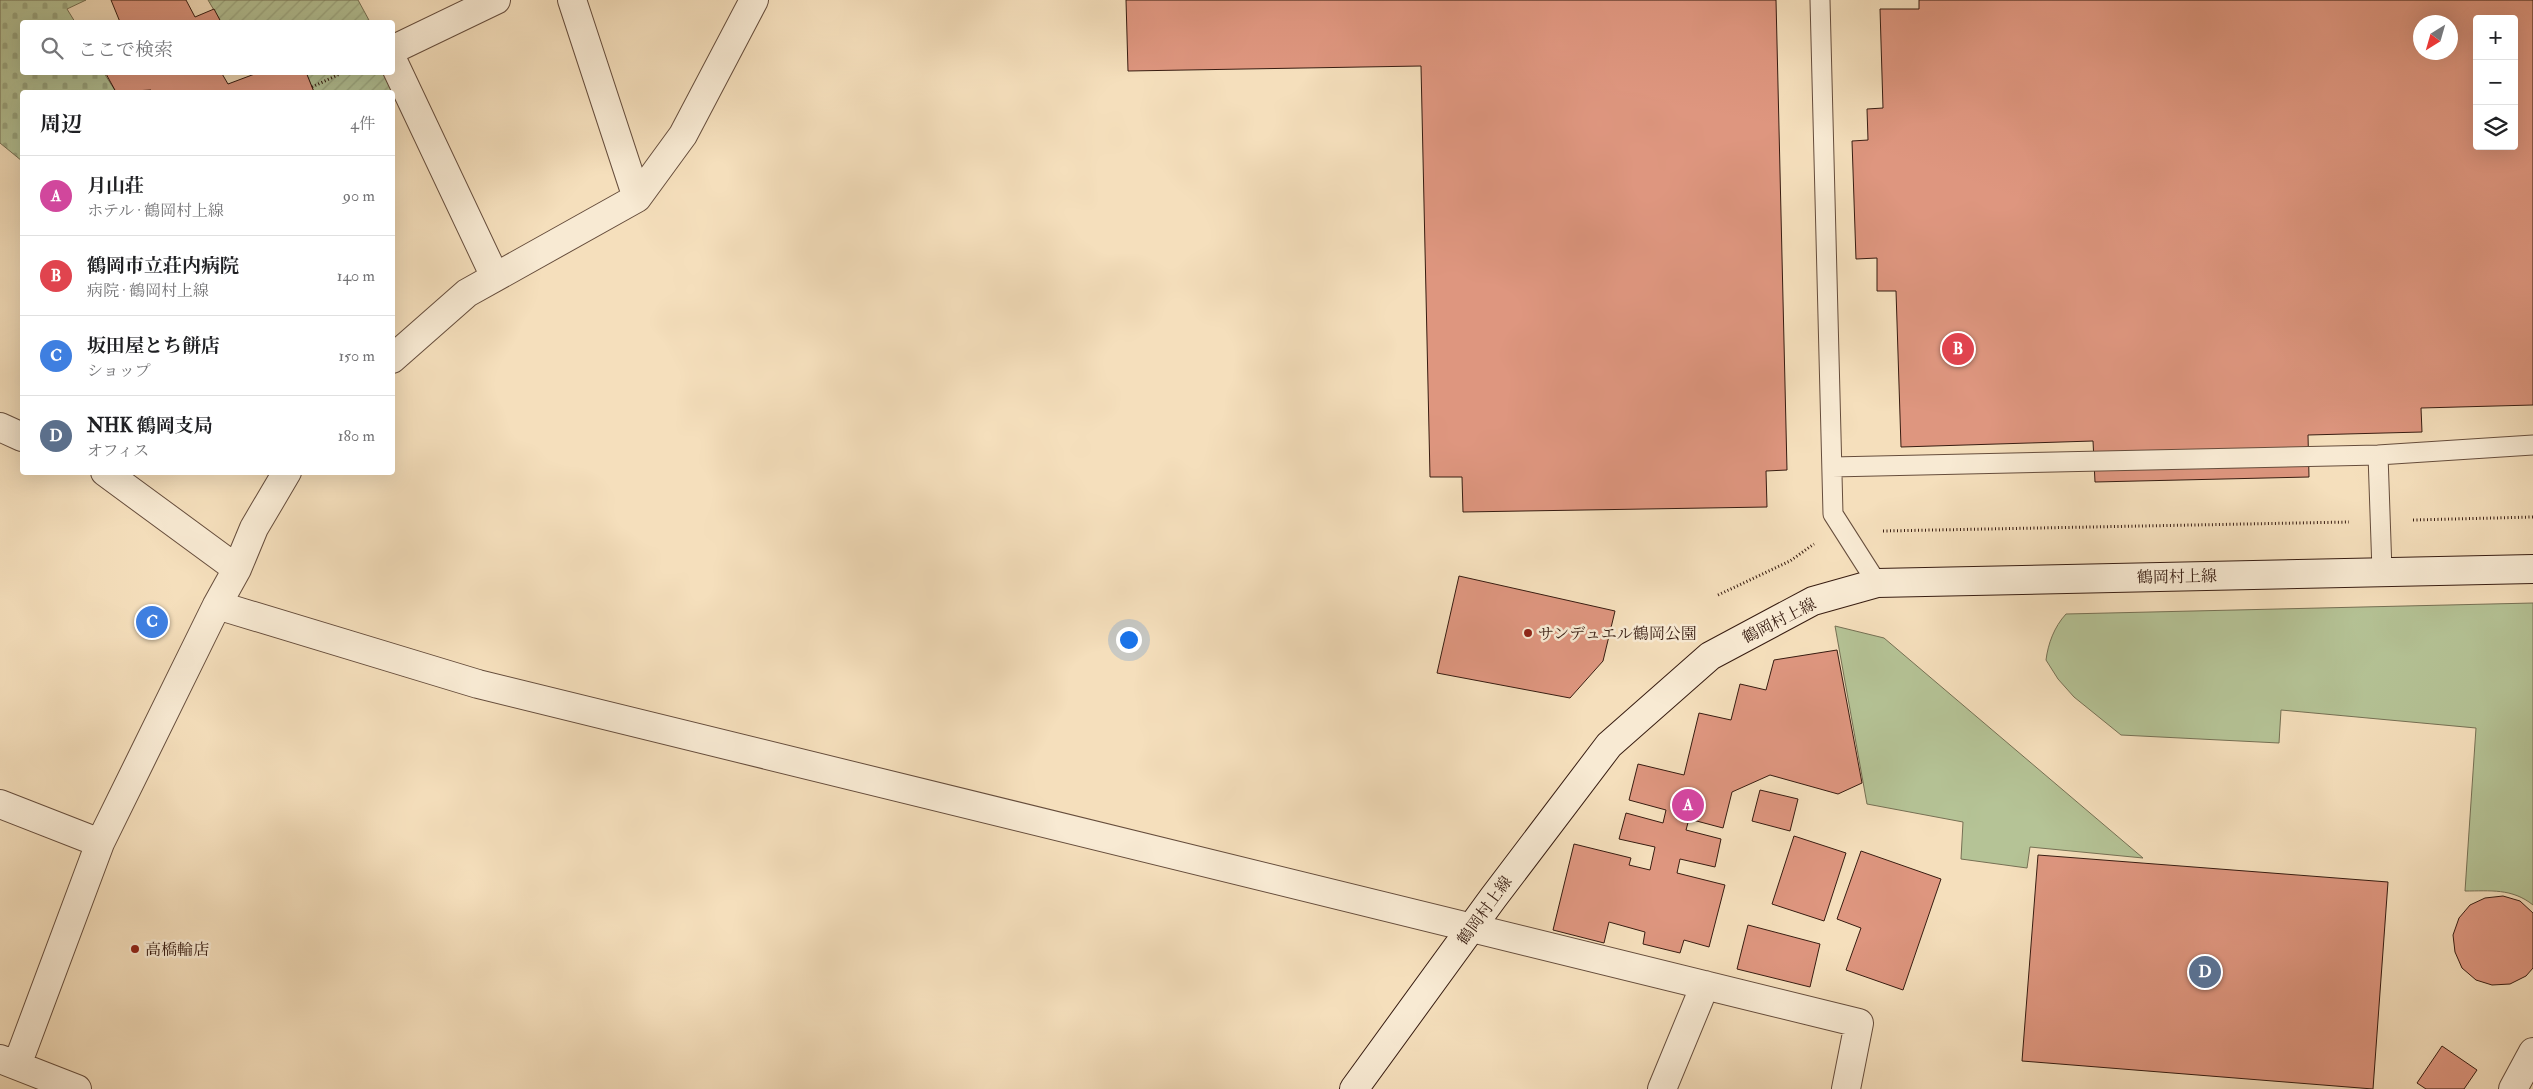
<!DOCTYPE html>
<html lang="ja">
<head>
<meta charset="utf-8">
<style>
	:root { --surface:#fff; --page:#f6f6f6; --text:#202124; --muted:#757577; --line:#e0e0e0; --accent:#7c3aed }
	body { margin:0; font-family:"IM FELL Double Pica","Noto Serif JP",serif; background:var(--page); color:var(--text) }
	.controls { position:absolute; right:15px; top:15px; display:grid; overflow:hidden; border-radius:5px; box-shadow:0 5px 20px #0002 }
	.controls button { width:45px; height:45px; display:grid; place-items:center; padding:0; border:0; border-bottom:1px solid var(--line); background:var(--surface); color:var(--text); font:25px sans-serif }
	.compass { position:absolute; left:2413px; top:15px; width:45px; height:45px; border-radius:50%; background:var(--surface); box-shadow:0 5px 20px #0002; rotate:217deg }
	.you { position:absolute; left:1128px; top:639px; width:18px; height:18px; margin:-12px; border:4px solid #fff; border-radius:50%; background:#1a73e8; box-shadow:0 0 0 8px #1a73e833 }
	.badge { display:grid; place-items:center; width:32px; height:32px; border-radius:50%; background:var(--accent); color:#fff; font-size:16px; font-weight:700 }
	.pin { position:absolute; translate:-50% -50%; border:2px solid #fff; box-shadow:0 1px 5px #0006 }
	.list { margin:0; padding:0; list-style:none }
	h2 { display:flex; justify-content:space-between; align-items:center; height:65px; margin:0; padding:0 20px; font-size:21px }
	h2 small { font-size:16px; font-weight:400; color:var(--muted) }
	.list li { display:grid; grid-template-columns:32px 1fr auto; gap:15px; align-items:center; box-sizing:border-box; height:80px; padding:0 20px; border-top:1px solid var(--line) }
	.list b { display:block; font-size:19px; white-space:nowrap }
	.list p { margin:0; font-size:16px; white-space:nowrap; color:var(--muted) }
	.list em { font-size:16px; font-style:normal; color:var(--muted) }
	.icon { flex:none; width:28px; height:28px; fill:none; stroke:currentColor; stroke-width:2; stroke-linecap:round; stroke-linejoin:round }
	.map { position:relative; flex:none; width:2533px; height:1089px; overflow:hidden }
	.search { position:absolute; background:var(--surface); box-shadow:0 5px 20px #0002; left:20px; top:20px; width:375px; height:55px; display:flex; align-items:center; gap:12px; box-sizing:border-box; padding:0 18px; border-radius:5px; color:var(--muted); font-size:19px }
	.panel { position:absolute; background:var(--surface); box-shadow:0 5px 20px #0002; left:20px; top:90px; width:375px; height:385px; border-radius:5px }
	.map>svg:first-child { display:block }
	.grass { fill:#b5c396; stroke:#767054 }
	.cemetery { fill:url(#cemetery-stones); stroke:#767054 }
	.garden { fill:url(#garden-furrows); stroke:#767054 }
	.building { fill:#de967f; stroke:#371c11; fill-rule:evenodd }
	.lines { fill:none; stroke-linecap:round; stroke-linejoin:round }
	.service-casing { stroke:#664d3c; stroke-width:21 }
	.minor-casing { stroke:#664d3c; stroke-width:30 }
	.secondary-casing { stroke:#371c11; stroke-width:30 }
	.path { stroke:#371c11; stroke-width:3; stroke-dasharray:1 2.5; stroke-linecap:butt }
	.service { stroke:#f8ead3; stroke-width:19 }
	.minor { stroke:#f8ead3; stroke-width:28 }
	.secondary { stroke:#f8ead3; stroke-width:28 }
	.poi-dot { fill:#8f2418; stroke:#f8ead3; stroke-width:2 }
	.labels { text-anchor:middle; stroke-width:5; stroke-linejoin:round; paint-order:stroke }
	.street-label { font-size:16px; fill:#371c11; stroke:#f8ead3 }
	.poi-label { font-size:16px; fill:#371c11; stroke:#f8ead3; text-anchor:start }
</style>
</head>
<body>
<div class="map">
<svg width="2533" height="1089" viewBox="0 0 2533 1089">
	<defs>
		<pattern id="cemetery-stones" width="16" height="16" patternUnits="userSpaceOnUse" patternTransform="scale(1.25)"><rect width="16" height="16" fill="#b5c396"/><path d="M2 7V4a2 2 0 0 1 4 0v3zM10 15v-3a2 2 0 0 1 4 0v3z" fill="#9ca780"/></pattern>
		<pattern id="garden-furrows" width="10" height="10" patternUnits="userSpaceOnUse" patternTransform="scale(1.25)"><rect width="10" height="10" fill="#b5c396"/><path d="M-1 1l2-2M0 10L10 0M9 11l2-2" fill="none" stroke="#9ca780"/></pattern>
	</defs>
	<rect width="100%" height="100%" fill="#f5dfbc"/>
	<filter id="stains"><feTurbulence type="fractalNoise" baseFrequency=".004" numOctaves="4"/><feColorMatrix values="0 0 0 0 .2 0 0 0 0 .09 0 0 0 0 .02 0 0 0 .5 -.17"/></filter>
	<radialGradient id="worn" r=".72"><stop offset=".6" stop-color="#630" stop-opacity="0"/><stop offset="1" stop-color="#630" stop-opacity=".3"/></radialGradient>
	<path class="grass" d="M2533 603V905C2512 888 2490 891 2465 891L2476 728 2281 710 2279 743 2121 735 2074 697 2058 679 2046 660C2048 644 2054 627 2066 614Z
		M1835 626 1884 638 2143 858 2030 847 2027 868 1961 859 1963 822 1867 804Z"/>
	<path class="cemetery" d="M0 0H86L67 9 75 22H22V72L104 73 116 92H22V161L0 143Z"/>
	<path class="garden" d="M208 0H358L370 22H221Z
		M392 72 409 94 393 102 392 92H314L306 73Z"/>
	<path class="building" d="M111 0H186L195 17 214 9 221 22H120Z
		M1126 0H1776L1787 470 1766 471 1767 507 1463 512 1462 477H1430L1421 66 1128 71Z
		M1919 0H2533V405L2421 408 2422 432 2308 435 2309 477 2095 482 2093 441 1901 447 1896 291H1877V258L1856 259 1852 141 1868 140 1867 109 1883 108 1880 9H1919ZM2477 19H2514V146H2477ZM2420 22H2450V52H2420Z
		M105 72H221L228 84 260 72H306L314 92H152L151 90 116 92Z
		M1459 576 1615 611 1603 661 1570 698 1437 673Z
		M1837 650 1862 783 1838 794 1770 775 1732 792 1723 828 1689 819 1686 830 1721 839 1715 867 1680 859 1677 873 1725 885 1709 947 1684 940 1680 953 1643 944 1645 932 1609 922 1604 943 1553 930 1574 844 1631 858 1629 865 1650 870 1655 847 1619 839 1626 813 1663 823 1666 810 1629 800 1638 764 1684 775 1699 713 1731 720 1740 684 1766 690 1774 660Z
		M1760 790 1798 799 1790 831 1752 821Z
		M1794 836 1846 853 1824 921 1772 904Z
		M1861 851 1941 879 1903 990 1846 970 1861 928 1837 919Z
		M2038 855 2388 882 2373 1089 2022 1061Z
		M2503 896 2520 901 2533 913V968L2526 976 2510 984 2492 985 2476 980 2462 968 2455 952 2453 935 2459 918 2470 905 2485 898Z
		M1748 925 1820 944 1810 987 1737 969Z
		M2442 1046 2477 1070 2464 1089H2426L2417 1083Z"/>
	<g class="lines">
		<g class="service-casing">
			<path id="service" d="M1820 0 1833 514 1877 583
				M2378 455 2382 571
				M1832 467 2378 455 2533 445"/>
		</g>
		<g class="minor-casing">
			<path id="minor" d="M572 0 637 198
				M392 50 496 0
				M392 59 495 277
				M392 359 467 293 637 198 683 135 754 0
				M0 427 22 437
				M105 472 237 569
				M217 605 478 684 1859 1023 1846 1089
				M0 804 100 843
				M0 1059 77 1089
				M17 1065 100 843 217 605 237 569 254 528 287 472
				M1662 1089 1705 985
				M2513 1089 2533 1052"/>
		</g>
		<g class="secondary-casing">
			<path id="secondary" d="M1354 1089 1493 898 1609 745 1710 656 1813 601 1877 583 2533 569"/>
		</g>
		<path class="path" d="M312 87 344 72
			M2413 520 2533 517
			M1883 531 2349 522
			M1718 595 1790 561 1814 544"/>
		<use href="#service" class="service"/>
		<use href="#minor" class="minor"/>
		<use href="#secondary" class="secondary"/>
	</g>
	<g class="poi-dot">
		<circle cx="1528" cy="633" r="5"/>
		<circle cx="135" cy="949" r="5"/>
	</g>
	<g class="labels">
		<g class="street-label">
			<text transform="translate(2177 576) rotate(-1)" y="6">鶴岡村上線</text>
			<text transform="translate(1779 620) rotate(-27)" y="6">鶴岡村上線</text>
			<text transform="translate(1484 910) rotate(-54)" y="6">鶴岡村上線</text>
		</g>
		<g class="poi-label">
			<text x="1538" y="639">サンデュエル鶴岡公園</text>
			<text x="145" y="955">高橋輪店</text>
		</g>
	</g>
	<rect width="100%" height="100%" filter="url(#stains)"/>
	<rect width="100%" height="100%" fill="url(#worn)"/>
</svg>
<div class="controls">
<button>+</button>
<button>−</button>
<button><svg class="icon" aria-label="layers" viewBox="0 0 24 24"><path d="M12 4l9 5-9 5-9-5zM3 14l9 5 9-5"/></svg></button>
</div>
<svg class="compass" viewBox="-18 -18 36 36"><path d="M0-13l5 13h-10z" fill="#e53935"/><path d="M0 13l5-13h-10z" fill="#757577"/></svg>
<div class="you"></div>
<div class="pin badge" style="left:1688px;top:805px;background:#d1479c">A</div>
<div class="pin badge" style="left:1958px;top:349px;background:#e0444e">B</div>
<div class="pin badge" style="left:152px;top:622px;background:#3f7fe0">C</div>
<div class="pin badge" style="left:2205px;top:972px;background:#5c6f8a">D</div>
<div class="search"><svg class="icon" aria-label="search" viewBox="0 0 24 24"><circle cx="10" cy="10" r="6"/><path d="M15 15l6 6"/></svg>ここで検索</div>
<section class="panel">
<h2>周辺<small>4件</small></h2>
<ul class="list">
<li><span class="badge" style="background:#d1479c">A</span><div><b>月山荘</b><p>ホテル · 鶴岡村上線</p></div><em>90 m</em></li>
<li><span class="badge" style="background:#e0444e">B</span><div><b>鶴岡市立荘内病院</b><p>病院 · 鶴岡村上線</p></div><em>140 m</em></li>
<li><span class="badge" style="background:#3f7fe0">C</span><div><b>坂田屋とち餅店</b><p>ショップ</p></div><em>150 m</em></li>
<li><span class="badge" style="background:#5c6f8a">D</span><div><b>NHK 鶴岡支局</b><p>オフィス</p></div><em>180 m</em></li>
</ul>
</section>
</div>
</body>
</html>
